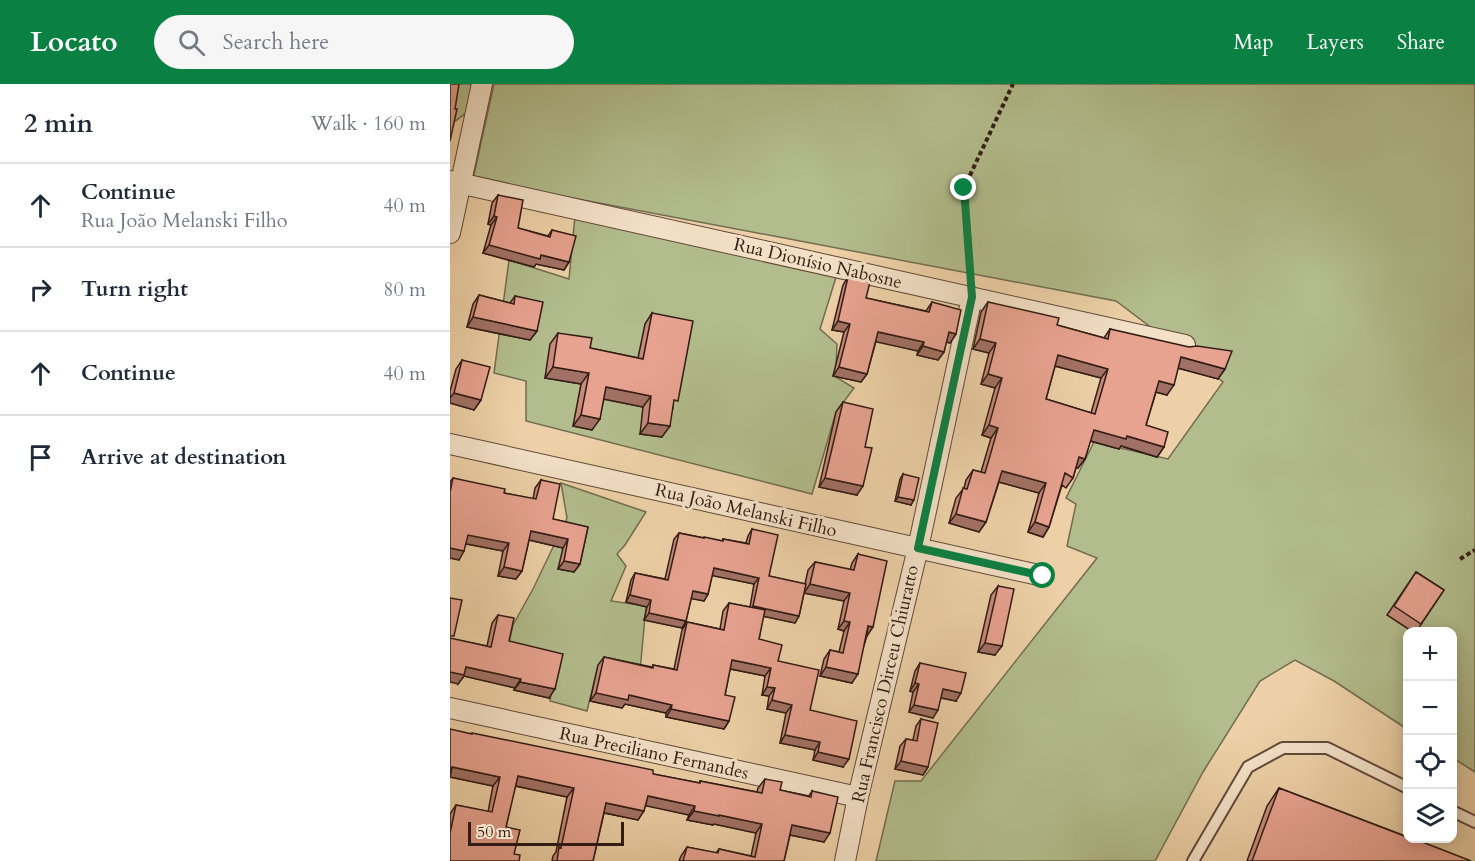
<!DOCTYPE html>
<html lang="en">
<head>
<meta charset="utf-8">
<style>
	:root { --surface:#fff; --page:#f6f6f7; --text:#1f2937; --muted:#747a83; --line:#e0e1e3; --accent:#0b8043 }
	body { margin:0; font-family:Cardo,serif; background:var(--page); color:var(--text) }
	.controls { position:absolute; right:18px; bottom:18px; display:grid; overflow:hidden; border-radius:12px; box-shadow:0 3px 15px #0003 }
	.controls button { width:54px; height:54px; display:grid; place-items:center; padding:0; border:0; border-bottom:2px solid var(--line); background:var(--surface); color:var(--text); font:30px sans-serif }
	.scale { position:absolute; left:18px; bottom:15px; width:156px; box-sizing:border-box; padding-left:6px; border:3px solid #321c14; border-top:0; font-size:16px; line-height:21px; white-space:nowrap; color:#321c14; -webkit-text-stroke:4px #f3e0c6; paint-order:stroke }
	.stop { position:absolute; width:18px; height:18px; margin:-14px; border:4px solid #0b8043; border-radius:50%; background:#fff }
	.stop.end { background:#0b8043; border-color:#fff; box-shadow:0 2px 6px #0008 }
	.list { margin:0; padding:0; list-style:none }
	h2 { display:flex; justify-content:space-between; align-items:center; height:78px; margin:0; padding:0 24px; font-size:26px }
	h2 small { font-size:20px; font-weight:400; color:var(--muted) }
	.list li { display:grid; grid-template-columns:39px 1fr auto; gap:18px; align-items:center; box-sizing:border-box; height:84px; padding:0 24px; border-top:2px solid var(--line) }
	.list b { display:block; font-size:22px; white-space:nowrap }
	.list p { margin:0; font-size:20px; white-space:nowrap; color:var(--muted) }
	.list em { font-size:20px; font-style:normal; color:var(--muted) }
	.icon { flex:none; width:33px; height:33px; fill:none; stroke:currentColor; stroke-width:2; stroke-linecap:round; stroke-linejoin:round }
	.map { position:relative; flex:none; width:1025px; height:777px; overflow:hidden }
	header { display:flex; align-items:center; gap:36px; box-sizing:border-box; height:84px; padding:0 30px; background:var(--accent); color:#fff }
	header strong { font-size:28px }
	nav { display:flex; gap:33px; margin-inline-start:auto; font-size:21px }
	.search { width:420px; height:54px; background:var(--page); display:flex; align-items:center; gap:15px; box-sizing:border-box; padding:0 21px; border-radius:33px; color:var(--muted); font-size:22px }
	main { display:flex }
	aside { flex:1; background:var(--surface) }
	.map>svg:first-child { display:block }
	.green { fill:#b2bc8c; stroke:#726c50; stroke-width:1.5 }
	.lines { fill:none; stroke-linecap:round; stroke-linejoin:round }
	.service-casing { stroke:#614939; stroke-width:14 }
	.minor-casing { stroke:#614939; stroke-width:22 }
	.path { stroke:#321c14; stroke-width:4; stroke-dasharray:4.5 3; stroke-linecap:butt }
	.service { stroke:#f3e0c6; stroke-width:10 }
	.minor { stroke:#f3e0c6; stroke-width:20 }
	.wall { fill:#c78b7c; stroke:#321c14; stroke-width:1.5; fill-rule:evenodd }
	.shaded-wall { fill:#a27165; stroke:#321c14; stroke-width:1.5 }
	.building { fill:#e7a290; stroke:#321c14; stroke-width:1.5; fill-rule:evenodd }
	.route { stroke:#0b8043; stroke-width:8 }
	.labels { text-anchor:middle; stroke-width:6; stroke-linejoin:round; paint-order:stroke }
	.street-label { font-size:18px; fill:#321c14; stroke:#f3e0c6 }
</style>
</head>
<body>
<header>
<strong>Locato</strong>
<div class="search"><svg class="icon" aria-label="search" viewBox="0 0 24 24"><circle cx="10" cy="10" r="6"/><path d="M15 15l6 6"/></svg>Search here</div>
<nav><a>Map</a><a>Layers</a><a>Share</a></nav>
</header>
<main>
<aside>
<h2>2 min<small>Walk · 160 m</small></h2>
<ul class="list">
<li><svg class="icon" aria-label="ahead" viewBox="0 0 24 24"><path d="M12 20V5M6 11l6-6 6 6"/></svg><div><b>Continue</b><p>Rua João Melanski Filho</p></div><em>40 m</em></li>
<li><svg class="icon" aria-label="right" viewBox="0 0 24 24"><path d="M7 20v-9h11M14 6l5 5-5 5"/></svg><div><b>Turn right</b></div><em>80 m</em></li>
<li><svg class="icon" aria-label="ahead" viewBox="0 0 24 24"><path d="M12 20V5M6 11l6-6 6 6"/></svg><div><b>Continue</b></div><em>40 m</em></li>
<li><svg class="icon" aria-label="arrive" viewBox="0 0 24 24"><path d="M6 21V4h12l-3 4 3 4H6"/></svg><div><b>Arrive at destination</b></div></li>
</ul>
</aside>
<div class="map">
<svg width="1025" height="777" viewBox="0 0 1025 777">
	<rect width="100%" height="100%" fill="#edd0a7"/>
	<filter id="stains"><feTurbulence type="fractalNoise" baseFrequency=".00333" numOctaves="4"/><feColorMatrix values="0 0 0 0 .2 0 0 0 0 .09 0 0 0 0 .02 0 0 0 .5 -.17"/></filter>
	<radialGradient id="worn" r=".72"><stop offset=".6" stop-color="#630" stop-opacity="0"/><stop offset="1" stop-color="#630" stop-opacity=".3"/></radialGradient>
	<path class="green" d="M5 0H28L23 24 0 41Z
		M44 0H1025V688L1003 674 1002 548H958L957 645 884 597 845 576 810 597 753 688 705 777H426L445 697H471L647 474 617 462 626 420 616 414 644 358 718 375 773 298 666 217 23 95Z
		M125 132 387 190 370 245 387 260 386 282 384 292 404 304 386 328 362 410 76 337V297L44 289 59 176 119 195Z
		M111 399 196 428 175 461 167 470 176 482 161 517 196 522 190 587 148 582 137 627 100 617 107 578 57 567 63 541 83 505 117 434Z"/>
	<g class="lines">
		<g class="service-casing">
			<path id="service" d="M1002 727 1025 738
				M743 777 798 683 833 664H877L958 704"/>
		</g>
		<g class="minor-casing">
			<path id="minor" d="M0 97 735 261
				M0 149 32 0
				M0 360 593 492
				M0 624 408 713
				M395 777 408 713 468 464 522 213"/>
		</g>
		<path class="path" d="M520 195 514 104 563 0
			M1010 475 1025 466"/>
		<use href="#service" class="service"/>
		<use href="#minor" class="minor"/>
	</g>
	<path class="wall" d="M48 111 68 144 98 152 102 146 119 178 114 186 86 180 84 183 33 169 41 141 38 140 42 119Z
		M398 193 416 214 476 227 482 218 506 250 500 259 496 258 494 268 488 276 467 271 468 267 426 257 417 290 411 298 383 292 394 248 382 246 393 201Z
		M29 211 60 219 65 212 87 247 80 256 17 243 23 220Z
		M538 218 607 241 654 254 660 245 775 285 768 295 728 284 717 311 706 308 696 341 714 363 707 373 671 362 669 365 640 357 635 375 628 384H626L623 394 616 404 612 401 599 443 593 453 578 448 589 409 549 398 536 438 529 448 499 439 506 414 514 404 516 396 523 386 531 388 541 354 532 351 545 304 531 300 539 269 523 265 531 228ZM605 282 651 294 641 329 596 315Z
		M202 229 223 324 212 353 190 350 193 323 154 315 142 346 123 342 131 300 95 294 100 260 108 249 140 264 188 274 195 240Z
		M12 276 31 316 24 326 0 319V307L6 285Z
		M393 318 415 363 407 411 369 403 386 328Z
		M453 390 461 421 445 417 450 395Z
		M3 394 54 409 83 415 85 404 91 396 103 435 138 443 130 480 124 488 108 485 113 464 79 456 72 487 66 495 48 492 53 467 16 460 9 476 0 474V398Z
		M302 445 319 492 355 500 358 486 365 478 400 486 402 479 408 470 417 552 402 599 370 592 374 575 380 566 389 568 394 547 388 545 394 517 354 509 349 532 345 539 313 532 309 555 328 577 360 626 393 683 363 676 365 666 330 659 336 629 317 625 319 612 312 611 315 592 280 585 275 611 279 637 274 645 216 633V629L175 620 172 624 140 617 148 581 154 573 202 583 203 581 224 585 232 546 237 538 270 545 273 527 279 519 300 523 304 500 262 491 258 510 254 517 241 514 236 537 232 544 194 536 197 523 176 518 181 496 185 489 215 495 224 455 229 449 254 454 272 457 273 455 296 459 298 452Z
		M966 488 994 506 966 548H963L937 531Z
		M548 502 545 571 528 568 541 511Z
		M48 531 59 557 99 614 64 606 65 604 14 592 8 600 3 555 37 562 42 539Z
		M470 579 506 617 491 614 483 634 459 628 463 608 460 607 465 587Z
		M471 635 478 683 473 691 445 685 450 662 456 655 463 656 466 642Z
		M203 690 249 699 250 697 307 708 308 704 315 695 330 706 359 712 362 707 374 758 340 751 334 777H229L231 772 237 763 266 769 269 765 301 772 306 749 264 740 263 741 237 736 239 731 196 721 188 736 154 729 143 777H102L103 772 106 768 117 713 65 702 56 743 64 770 0 777V730L6 721 38 728 43 702 0 693Z
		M829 704 1021 777H797L817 722Z"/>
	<path class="shaded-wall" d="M44 132 47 133 41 141 38 140Z
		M39 161 91 171 119 178 114 186 86 180 84 183 33 169Z
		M23 233 87 247 80 256 17 243Z
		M388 237 400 240 394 248 382 246Z
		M428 248 474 258 468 267 422 257Z
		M499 248 506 250 500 259 493 257Z
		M530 255 546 259 539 269 523 265Z
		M473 262 494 268 488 276 467 271Z
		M608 271 658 285 651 294 601 281Z
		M731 273 775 285 768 295 724 283Z
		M103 283 139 289 131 300 95 294Z
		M389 283 417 290 411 298 383 292Z
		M538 290 552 294 545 304 531 300Z
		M709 297 724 301 717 311 702 307Z
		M156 303 201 312 193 323 148 314Z
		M4 309 31 316 24 326 0 319V314Z
		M131 331 150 335 142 346 123 342Z
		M198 339 220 342 212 353 190 350Z
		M539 341 548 344 541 354 532 351Z
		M644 346 677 352 714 363 707 373 671 362 669 365 637 356Z
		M629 373 635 375 628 384 622 383Z
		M552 387 596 399 589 409 545 397Z
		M375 394 413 402 407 411 369 403Z
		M448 413 464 416 461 421 445 417Z
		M506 430 536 438 529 448 499 439Z
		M585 438 599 443 593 453 578 448Z
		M81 447 118 455 113 464 75 455Z
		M18 451 59 459 53 467 12 459Z
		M0 464 14 467 9 476 0 474Z
		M114 477 130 480 124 488 108 485Z
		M54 483 72 487 66 495 48 492Z
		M264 484 309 494 304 500 259 491Z
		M360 500 400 509 394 517 354 509Z
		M243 507 258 510 254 517 238 514Z
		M180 511 201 516 197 523 176 518Z
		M303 522 349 532 345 539 298 529Z
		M199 529 236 537 232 544 194 536Z
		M394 537 400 538 394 547 388 545Z
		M418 542 423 543 417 552Z
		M535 559 552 562 545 571 528 568Z
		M282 576 321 584 315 592 276 584Z
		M16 583 71 595 65 604 14 592 8 600 0 598V588Z
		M376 583 408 590 402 599 370 592Z
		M70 598 105 605 99 614 64 606Z
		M465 599 469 600 463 608 460 607Z
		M317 603 325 604 319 612 312 611Z
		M493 605 511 609 506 617 487 613Z
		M146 609 179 611 222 621 216 629 175 620 172 624 140 617Z
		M322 616 342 621 336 629 317 625Z
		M464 621 488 626 483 634 459 628Z
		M221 625 279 637 274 645 216 633Z
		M335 651 370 658 365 666 330 659Z
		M368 668 399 675 393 683 363 676Z
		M451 677 478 683 473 691 445 685Z
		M2 683 50 693 43 702 0 693Z
		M68 692 124 704 117 713 61 701Z
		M198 712 245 722 239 731 192 721Z
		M156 719 194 727 188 736 150 728Z
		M244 727 269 731 312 740 306 749 264 740 263 741 237 736Z
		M342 741 380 749 374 758 335 750Z"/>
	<path class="building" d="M0 0H9L5 25H7L0 57Z
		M48 111 73 116 68 144 100 153 102 146 126 152 119 178 91 171 90 175 39 161 47 133 44 132Z
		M398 193 420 198 416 214 479 228 482 218 511 226 506 250 499 248 494 268 473 262 474 258 428 248 417 290 389 283 400 240 388 237Z
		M29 211 64 220 65 212 93 218 87 247 23 233Z
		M538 218 609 234 607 241 658 255 660 245 739 263 747 262 782 267 775 285 731 273 724 301 709 297 696 341 718 348 714 363 677 352 676 355 644 346 635 375 629 373 623 394 615 389 599 443 585 438 596 399 552 387 536 438 506 430 513 404 517 405 523 386 535 389 548 344 539 341 552 294 538 290 546 259 530 255ZM608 271 658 285 645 330 596 315Z
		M202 229 243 237 228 317 224 316 220 342 198 339 201 312 156 303 150 335 131 331 139 289 103 283 108 249 142 254 140 264 193 275Z
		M12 276 40 283 31 316 4 309Z
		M393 318 423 325 415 363 422 364 413 402 375 394Z
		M453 390 469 394 464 416 448 413Z
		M3 394 55 405 54 409 86 415 91 396 110 400 103 435 138 443 130 480 114 477 118 455 81 447 72 487 54 483 59 459 18 451 14 467 0 464V408Z
		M302 445 328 451 319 492 356 500 349 532 303 522 309 494 264 484 258 510 243 507 236 537 199 529 201 516 180 511 185 489 218 496 229 449 254 454V453L273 457V455L299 460Z
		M408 470 437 477 423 543 418 542 408 590 376 583 380 566 393 569 400 538 394 537 400 509 360 500 365 478 404 486Z
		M966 488 994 506 971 540 944 522Z
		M548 502 564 505 552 562 535 559Z
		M0 514 12 516 4 552H0Z
		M279 519 315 526 309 555 332 561 328 577 369 586 360 626 407 637 399 675 368 668 370 658 335 651 342 621 322 616 325 604 317 603 321 584 282 576 275 611 285 613 279 637 221 625 222 621 179 611 178 616 146 609 154 573 203 584V581L227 586 237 538 274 546Z
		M48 531 64 534 59 557 113 570 105 605 70 598 71 595 16 583 14 591 0 588V554L41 563Z
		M470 579 516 589 511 609 493 605 488 626 464 621 469 600 465 599Z
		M471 635 488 639 478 683 451 677 456 655 467 657Z
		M0 645 22 650V649L203 686V690L250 699V697L312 709 315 695 332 698 330 706 361 713 362 707 388 713 380 749 342 741 334 777H233L237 763 268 769 269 765 305 773 312 740 269 731V732L244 727 245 722 198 712 194 727 156 719 143 777H107L109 763 111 764 124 704 68 692 56 743 70 746 64 770 70 771 69 777H0V749L6 721 42 728 50 693 2 683 0 692Z
		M829 704 957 753V754H962L1021 777H802Z"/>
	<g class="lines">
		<path class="route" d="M514 104 522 213 468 464 593 492"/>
	</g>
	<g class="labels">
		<g class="street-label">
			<text transform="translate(368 179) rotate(13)" y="6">Rua Dionísio Nabosne</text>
			<text transform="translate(296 426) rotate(13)" y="6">Rua João Melanski Filho</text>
			<text transform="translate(435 600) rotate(-77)" y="6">Rua Francisco Dirceu Chiuratto</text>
			<text transform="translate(204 669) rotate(12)" y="6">Rua Preciliano Fernandes</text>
		</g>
	</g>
	<rect width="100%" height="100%" filter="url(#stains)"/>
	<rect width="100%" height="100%" fill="url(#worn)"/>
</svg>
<div class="controls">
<button>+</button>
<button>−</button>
<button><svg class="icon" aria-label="locate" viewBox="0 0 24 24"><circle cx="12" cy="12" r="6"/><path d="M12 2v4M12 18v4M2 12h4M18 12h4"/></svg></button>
<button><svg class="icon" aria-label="layers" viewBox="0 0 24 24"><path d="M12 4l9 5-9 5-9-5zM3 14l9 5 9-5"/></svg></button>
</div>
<div class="scale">50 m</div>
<div class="stop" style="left:593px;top:492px"></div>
<div class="stop end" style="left:514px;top:104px"></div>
</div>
</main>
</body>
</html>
